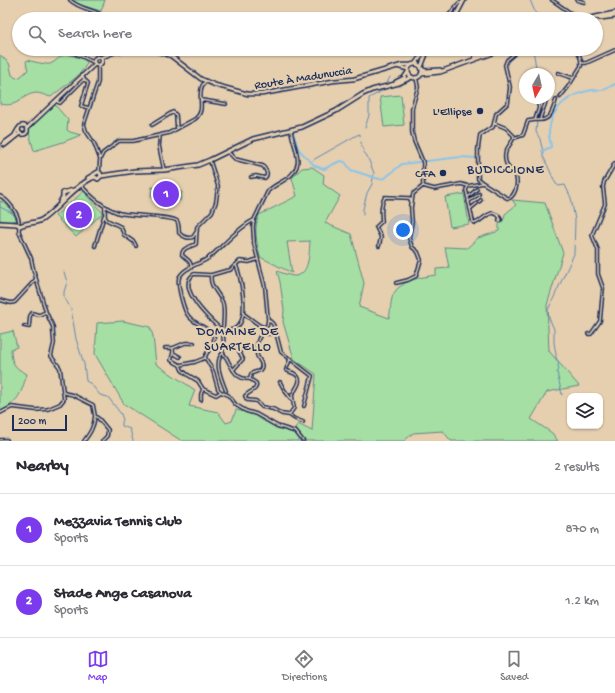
<!DOCTYPE html>
<html lang="en">
<head>
<meta charset="utf-8">
<style>
	:root { --surface:#fff; --page:#f2f2f3; --text:#2b2b33; --muted:#7c7c81; --line:#e1e1e2; --accent:#7c3aed }
	body { margin:0; font-family:"Gochi Hand",sans-serif; background:var(--page); color:var(--text) }
	.controls { position:absolute; right:12px; bottom:12px; display:grid; overflow:hidden; border-radius:8px; box-shadow:0 1px 3px #0004 }
	.controls button { width:36px; height:36px; display:grid; place-items:center; padding:0; border:0; border-bottom:1px solid var(--line); background:var(--surface); color:var(--text); font:20px sans-serif }
	.compass { position:absolute; left:519px; top:68px; width:36px; height:36px; border-radius:50%; background:var(--surface); box-shadow:0 1px 3px #0004; rotate:189deg }
	.scale { position:absolute; left:12px; bottom:10px; width:55px; box-sizing:border-box; padding-left:4px; border:2px solid #1b2f5e; border-top:0; font-size:11px; line-height:14px; white-space:nowrap; color:#1b2f5e; -webkit-text-stroke:3px #e6cfaf; paint-order:stroke }
	.you { position:absolute; left:403px; top:230px; width:14px; height:14px; margin:-10px; border:3px solid #fff; border-radius:50%; background:#1a73e8; box-shadow:0 0 0 6px #1a73e833 }
	.badge { display:grid; place-items:center; width:26px; height:26px; border-radius:50%; background:var(--accent); color:#fff; font-size:13px; font-weight:700 }
	.pin { position:absolute; translate:-50% -50%; border:2px solid #fff; box-shadow:0 1px 4px #0006 }
	.list { margin:0; padding:0; list-style:none }
	h2 { display:flex; justify-content:space-between; align-items:center; height:52px; margin:0; padding:0 16px; font-size:17px }
	h2 small { font-size:13px; font-weight:400; color:var(--muted) }
	.list li { display:grid; grid-template-columns:26px 1fr auto; gap:12px; align-items:center; box-sizing:border-box; height:72px; padding:0 16px; border-top:1px solid var(--line) }
	.list b { display:block; font-size:15px; white-space:nowrap }
	.list p { margin:0; font-size:13px; white-space:nowrap; color:var(--muted) }
	.list em { font-size:13px; font-style:normal; color:var(--muted) }
	.icon { flex:none; width:22px; height:22px; fill:none; stroke:currentColor; stroke-width:2; stroke-linecap:round; stroke-linejoin:round }
	.map { position:relative; flex:none; width:615px; height:441px; overflow:hidden }
	.search { position:absolute; background:var(--surface); box-shadow:0 1px 3px #0004; left:12px; right:12px; top:12px; height:44px; display:flex; align-items:center; gap:10px; box-sizing:border-box; padding:0 14px; border-radius:22px; color:var(--muted); font-size:15px }
	.sheet { height:196px; background:var(--surface) }
	nav { display:flex; justify-content:space-around; align-items:center; box-sizing:border-box; height:56px; border-top:1px solid var(--line); background:var(--surface); font-size:11px; color:var(--muted) }
	nav a { display:grid; justify-items:center; gap:2px }
	nav .on { color:var(--accent) }
	.map>svg:first-child { display:block }
	.green { fill:#a6dfa4; stroke:#608781 }
	.lines { fill:none; stroke-linecap:round; stroke-linejoin:round }
	.stream { stroke:#5e88b1; stroke-width:1 }
	.canal { stroke:#8ac4e9; stroke-width:2 }
	.secondary-tunnel { stroke:#bdaf9f; stroke-width:2.5; stroke-dasharray:2.5 1; stroke-linecap:butt }
	.minor-casing { stroke:#1b2f5e; stroke-width:4.5 }
	.secondary-casing { stroke:#1b2f5e; stroke-width:5.5 }
	.primary-casing { stroke:#1b2f5e; stroke-width:6 }
	.minor { stroke:#e6cfaf; stroke-width:1.5 }
	.secondary { stroke:#e6cfaf; stroke-width:2.5 }
	.primary { stroke:#e6cfaf; stroke-width:3 }
	.poi-dot { fill:#1b2f5e; stroke:#e6cfaf; stroke-width:1.5 }
	.labels { text-anchor:middle; stroke-width:4; stroke-linejoin:round; paint-order:stroke }
	.street-label { font-size:12px; fill:#1b2f5e; stroke:#e6cfaf }
	.poi-label { font-size:12px; fill:#1b2f5e; stroke:#e6cfaf; text-anchor:end }
	.neighbourhood-label { font-size:13px; letter-spacing:1px; fill:#1b2f5e; stroke:#e6cfaf }
</style>
</head>
<body>
<div class="map">
<svg width="615" height="441" viewBox="0 0 615 441">
	<rect width="100%" height="100%" fill="#e6cfaf"/>
	<filter id="ink" filterUnits="userSpaceOnUse"><feTurbulence type="fractalNoise" baseFrequency=".025" numOctaves="2"/><feDisplacementMap in="SourceGraphic" scale="8" xChannelSelector="R" yChannelSelector="G"/><feConvolveMatrix kernelMatrix="1 2 1 2 8 2 1 2 1" color-interpolation-filters="sRGB"/></filter>
	<g filter="url(#ink)">
		<path class="green" d="M70 0H105L101 11 84 6Z
			M66 54 85 59 87 63C81 77 62 87 51 97 46 96 41 93 36 93 20 95 20 108 0 104V55L9 63 12 75 16 78 20 77 28 70 26 62 27 60C31 61 46 65 50 64 56 62 59 56 66 54Z
			M401 95 404 125 384 127 380 97Z
			M55 105 68 120 67 130 70 132 81 135 63 142 34 151 28 129Z
			M312 167 324 175 323 184 340 196 325 223 351 234 364 283 359 307 389 318C391 311 390 300 394 293 402 280 422 277 436 275V269L449 268 445 247 467 248 478 238 499 231V224L504 219 505 214 516 205 512 200 545 203 563 253 547 305 549 351 579 386 547 392 531 419 552 433 558 441H451L443 431 413 433 404 441H182L124 404 95 354 97 323 123 321 150 327 153 336 156 364 195 390 189 406 218 412 226 423 232 421 236 410 250 413 277 428 292 432 298 424 312 431 316 374 294 359 283 322 284 310 280 282 277 271C282 273 288 275 293 276 310 277 309 252 310 241L287 242 292 273 260 257C257 242 253 230 259 215L297 196 292 178 302 168Z
			M152 187 182 192 180 201 173 200 172 203 167 202V199L151 197Z
			M84 191 87 194 86 195 103 213 76 237 55 216Z
			M464 194 469 224 450 227 445 197Z
			M0 201 6 203 17 220 8 222 0 220Z
			M13 331 17 347 11 349C11 362 14 368 27 374 20 396 20 399 0 412V334Z"/>
		<g class="lines">
			<path class="stream" d="M530 0 538 19
				M533 49 537 74
				M387 83 390 77
				M538 119 540 106 538 98
				M537 121 536 132 540 139 543 152V156L556 184 559 186 565 185 571 198 575 220 574 254 548 310 549 318 554 329V343L556 354V358L559 362 558 366 559 370 557 372 562 395
				M365 128 369 115V98L382 91 386 88
				M361 142 363 151 367 156 374 173 372 184 367 193 363 209V215
				M313 160 357 135 360 134V136
				M0 207 12 213
				M64 272 67 282 64 292V297L71 309 76 339 84 364 86 381 91 384 100 395 108 397 121 414 123 420 122 422V426L130 429 133 441"/>
			<path class="canal" d="M293 132 298 148 301 152 315 166 324 169 340 161 345 162 351 170 379 179 385 178 402 164 461 157 476 158
				M542 151 551 147C551 142 548 137 549 132 551 107 569 94 592 90 595 90 598 91 601 90 606 90 611 86 615 84"/>
			<path class="secondary-tunnel" d="M0 146 3 144
				M0 149 5 145"/>
			<g class="minor-casing">
				<path id="minor" d="M70 0C80 10 96 9 106 18
					M552 0 575 16V19
					M577 0 584 2
					M449 15 459 3 463 2
					M66 49 93 62
					M97 57 98 49
					M582 63H586L615 50
					M98 65V82L84 124 86 131 94 143 100 159 99 172
					M558 73 573 78
					M84 79 88 83 81 106 89 108
					M560 97 568 87 581 66V60L577 49
					M201 100 226 104
					M56 101 60 103 84 79 82 75
					M535 120H540C541 112 545 108 546 100
					M540 120C551 120 553 109 556 100
					M494 123 506 128 514 136C513 143 505 148 505 156 505 161 507 167 511 170 512 172 515 172 515 174 519 182 516 193 510 198H507L483 183 478 179V149L480 135 493 127 496 114 508 103 510 87 505 65 507 60 514 54 518 49
					M152 125 173 112 176 115 177 129
					M291 131C294 150 307 165 286 179 280 183 273 186 268 191L254 220 253 227 254 244 265 287 268 319 273 324 275 329 281 352 312 376 304 406
					M160 135 159 146 164 170
					M514 138 523 135 528 121 535 120 539 108 537 98
					M228 152 235 159 263 166C266 170 269 174 265 178L256 176 251 177
					M100 159 103 153 119 141H133L169 133 195 119C205 111 199 101 201 91 201 87 203 84 205 82
					M80 184C90 196 104 208 119 213 129 216 173 216 177 221 179 224 179 230 179 233 183 237 189 239 193 237L197 231
					M423 186 434 189 461 184 468 186 483 183
					M468 186 466 190 467 194 473 222 476 223C482 220 486 214 493 213L498 215 500 218
					M0 196C8 200 18 213 19 222
					M468 197 477 189
					M468 202 479 194
					M105 206V217L107 220 121 227 124 235 134 242 136 246
					M470 209 481 200
					M500 218 501 220 500 221 499 220Z
					M254 220C237 228 223 247 207 259 199 264 183 268 179 278 177 284 183 307 187 314 193 325 208 325 214 337 215 346 208 349 205 357L213 371 218 389 221 392 228 395 236 405 246 411 256 414 277 426 296 432 303 441
					M95 246 104 216
					M379 246 381 237 376 227 382 221C381 213 381 203 385 197L409 198 411 200 410 205 411 206
					M191 268C192 261 186 259 182 255 182 247 191 247 196 244L197 227 212 212 216 202 218 186 210 161
					M211 275C209 288 220 293 223 304 225 312 223 322 223 330
					M396 283 408 280 416 276 421 260 418 252 412 247 409 238 412 222 411 208 413 194 423 186V162L414 141 412 132V108L418 87 416 77
					M0 300 11 303 15 302 36 279
					M244 314 259 325 264 327 267 326 268 319
					M24 326 29 327 30 316 32 313 39 315 46 312
					M275 329C272 335 269 334 263 333 257 337 256 348 257 355 258 359 265 365 260 370 258 372 253 372 251 374L250 379 256 383C258 391 249 391 245 396L247 400 256 401 262 407 273 409 282 414 289 415
					M223 330C229 330 234 331 238 326 249 316 241 277 236 265
					M588 334H591L600 321 603 288 598 274V250L592 235 605 204 603 187 604 182 615 163
					M194 343H185L173 348V353L171 360 180 365 182 370 188 375 198 381 203 389 216 395 221 392
					M165 348H173
					M173 353 180 357
					M223 353C213 362 222 380 226 391
					M290 359 286 370C289 372 292 372 295 374 304 380 296 388 292 395L294 408 289 415 295 419 303 422
					M180 365 195 362 205 358
					M233 370 243 359 236 345
					M250 379C237 380 233 370 228 361 227 358 224 355 223 353 221 349 226 339 222 332 220 327 213 323 209 318 201 310 178 285 194 274L211 275 225 271 230 270 240 261 249 262 258 259
					M280 382 285 391 292 400
					M63 392C67 395 71 393 75 396 81 399 87 402 93 405L95 416 99 419 108 430 107 436 102 441
					M201 400V394L203 389
					M0 413 12 407 36 410 48 409 60 404 64 399 60 368 51 356 54 343 53 332V327L46 312 34 272 31 258 19 232V226
					M0 440H7
					M84 441C90 433 94 427 95 416"/>
			</g>
			<g class="secondary-casing">
				<path id="secondary" d="M150 49 171 56 201 79 215 85 248 94H262L333 81 354 79 402 65H411
					M94 61a4 4 0 1 1 8 0a4 4 0 1 1-8 0Z
					M100 58 115 52 128 49
					M399 67 408 69
					M18.5 130a4.5 4.5 0 1 1 9 0a4.5 4.5 0 1 1-9 0Z
					M27 128 95 64
					M3 144 14 136 18 129
					M5 145 20 133"/>
			</g>
			<g class="primary-casing">
				<path id="primary" d="M600 18 615 16
					M454 19 464 0
					M586 19 615 13
					M475 57 498 49
					M415 64 426 50
					M408 71a7 7 0 1 1 14 0a7 7 0 1 1-14 0Z
					M421 67 428 49
					M422 69 425 71 440 70
					M421 74 440 72 504 49
					M396 82 404 78 408 72
					M88 178 98 172 100 173 101 176
					M60 202 63 197V193L73 190
					M0 223 17 224 20 226C26 222 36 224 43 219 61 206 72 188 92 178L95 177 98 179 101 176 135 171 164 170 198 165 210 160 253 139 302 127 336 111 363 94 372 90 399 83 412 77"/>
			</g>
			<use href="#minor" class="minor"/>
			<use href="#secondary" class="secondary"/>
			<use href="#primary" class="primary"/>
		</g>
	</g>
	<g class="poi-dot">
		<circle cx="480" cy="111" r="4"/>
		<circle cx="443" cy="173" r="4"/>
	</g>
	<g class="labels">
		<g class="street-label">
			<text transform="translate(303 77) rotate(-9)" y="4">Route À Madunuccia</text>
		</g>
		<g class="poi-label">
			<text x="472" y="115">L'Ellipse</text>
			<text x="435" y="177">CFA</text>
		</g>
		<g class="neighbourhood-label">
			<text x="506" y="173">BUDICCIONE</text>
			<text x="238" y="335">DOMAINE DE<tspan x="238" dy="15">SUARTELLO</tspan></text>
		</g>
	</g>
</svg>
<div class="controls">
<button><svg class="icon" aria-label="layers" viewBox="0 0 24 24"><path d="M12 4l9 5-9 5-9-5zM3 14l9 5 9-5"/></svg></button>
</div>
<svg class="compass" viewBox="-18 -18 36 36"><path d="M0-13l5 13h-10z" fill="#e53935"/><path d="M0 13l5-13h-10z" fill="#7c7c81"/></svg>
<div class="scale">200 m</div>
<div class="you"></div>
<div class="pin badge" style="left:166px;top:194px">1</div>
<div class="pin badge" style="left:79px;top:215px">2</div>
<div class="search"><svg class="icon" aria-label="search" viewBox="0 0 24 24"><circle cx="10" cy="10" r="6"/><path d="M15 15l6 6"/></svg>Search here</div>
</div>
<section class="sheet">
<h2>Nearby<small>2 results</small></h2>
<ul class="list">
<li><span class="badge">1</span><div><b>Mezzavia Tennis Club</b><p>Sports</p></div><em>870 m</em></li>
<li><span class="badge">2</span><div><b>Stade Ange Casanova</b><p>Sports</p></div><em>1.2 km</em></li>
</ul>
</section>
<nav>
<a class="on"><svg class="icon" aria-label="map" viewBox="0 0 24 24"><path d="M3 6l6-2 6 2 6-2v14l-6 2-6-2-6 2zM9 4v14M15 6v14"/></svg>Map</a>
<a><svg class="icon" aria-label="directions" viewBox="0 0 24 24"><path d="M12 3l9 9-9 9-9-9zM9 14v-3h6M13 9l2 2-2 2"/></svg>Directions</a>
<a><svg class="icon" aria-label="saved" viewBox="0 0 24 24"><path d="M7 4h10v16l-5-4-5 4z"/></svg>Saved</a>
</nav>
</body>
</html>
